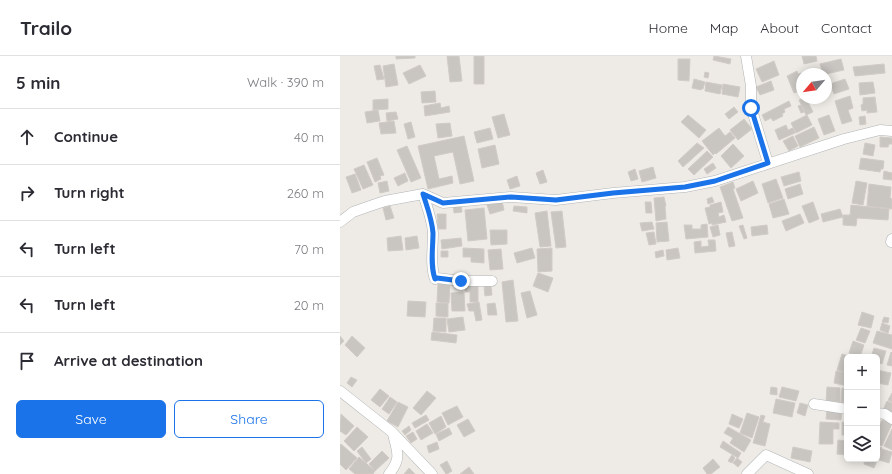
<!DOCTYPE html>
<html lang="en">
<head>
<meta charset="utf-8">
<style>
	:root { --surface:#fff; --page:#f7f7f7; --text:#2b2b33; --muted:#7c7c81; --line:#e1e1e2; --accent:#1a73e8 }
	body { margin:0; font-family:Quicksand,sans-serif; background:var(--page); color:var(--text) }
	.controls { position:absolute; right:12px; bottom:12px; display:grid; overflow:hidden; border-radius:6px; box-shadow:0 2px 10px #0003 }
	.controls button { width:36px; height:36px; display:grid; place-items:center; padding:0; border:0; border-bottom:1px solid var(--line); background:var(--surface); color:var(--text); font:20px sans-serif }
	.compass { position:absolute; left:456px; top:12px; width:36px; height:36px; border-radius:50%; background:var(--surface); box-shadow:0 2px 10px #0003; rotate:241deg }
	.stop { position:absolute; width:12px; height:12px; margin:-9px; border:3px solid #1a73e8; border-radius:50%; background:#fff }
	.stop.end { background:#1a73e8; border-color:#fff; box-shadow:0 1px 4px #0008 }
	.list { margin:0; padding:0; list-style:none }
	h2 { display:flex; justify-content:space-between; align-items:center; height:52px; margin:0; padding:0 16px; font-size:17px }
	h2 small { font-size:13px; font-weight:400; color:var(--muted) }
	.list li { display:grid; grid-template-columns:26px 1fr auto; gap:12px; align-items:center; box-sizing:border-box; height:56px; padding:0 16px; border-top:1px solid var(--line) }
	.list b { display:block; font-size:15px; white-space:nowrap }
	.list em { font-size:13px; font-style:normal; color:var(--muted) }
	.actions { display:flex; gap:8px; padding:12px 16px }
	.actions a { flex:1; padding:9px 0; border:1px solid var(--accent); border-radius:6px; text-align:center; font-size:14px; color:var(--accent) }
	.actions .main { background:var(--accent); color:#fff }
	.icon { flex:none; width:22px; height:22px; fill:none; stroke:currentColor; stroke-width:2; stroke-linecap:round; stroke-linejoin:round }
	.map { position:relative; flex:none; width:552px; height:418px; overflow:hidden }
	header { display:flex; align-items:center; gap:24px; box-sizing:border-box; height:56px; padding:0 20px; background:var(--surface); border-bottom:1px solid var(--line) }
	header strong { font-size:19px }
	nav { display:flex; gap:22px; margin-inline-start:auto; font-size:14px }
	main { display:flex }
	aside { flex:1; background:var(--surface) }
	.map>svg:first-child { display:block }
	.building { fill:#c9c6c2; stroke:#d2cbc5 }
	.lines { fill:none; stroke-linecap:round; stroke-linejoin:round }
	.minor-casing { stroke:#b1b4b6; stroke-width:11 }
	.minor { stroke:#fff; stroke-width:10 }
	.route { stroke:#1a73e8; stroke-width:5 }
</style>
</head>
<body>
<header>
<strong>Trailo</strong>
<nav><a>Home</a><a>Map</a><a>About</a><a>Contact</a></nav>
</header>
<main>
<aside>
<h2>5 min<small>Walk · 390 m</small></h2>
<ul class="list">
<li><svg class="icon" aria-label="ahead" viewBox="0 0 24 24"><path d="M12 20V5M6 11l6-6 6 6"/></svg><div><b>Continue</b></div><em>40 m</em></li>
<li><svg class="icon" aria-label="right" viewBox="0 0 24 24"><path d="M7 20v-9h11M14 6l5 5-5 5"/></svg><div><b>Turn right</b></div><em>260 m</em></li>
<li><svg class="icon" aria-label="left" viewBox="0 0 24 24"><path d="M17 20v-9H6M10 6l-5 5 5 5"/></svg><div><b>Turn left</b></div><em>70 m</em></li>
<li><svg class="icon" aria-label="left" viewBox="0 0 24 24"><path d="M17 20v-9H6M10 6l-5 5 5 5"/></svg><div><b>Turn left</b></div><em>20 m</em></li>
<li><svg class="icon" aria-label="arrive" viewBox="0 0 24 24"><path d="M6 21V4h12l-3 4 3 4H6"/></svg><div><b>Arrive at destination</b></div></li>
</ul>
<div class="actions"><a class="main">Save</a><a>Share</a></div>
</aside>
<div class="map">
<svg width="552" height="418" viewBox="0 0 552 418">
	<rect width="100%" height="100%" fill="#eeebe6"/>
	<path class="building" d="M56 0H75V2L56 3Z
		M107 0H119L122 25 110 26Z
		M134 0H144V28H134Z
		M374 0 391 3 390 8 373 4Z
		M462 0H476L477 5 464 8Z
		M338 3H350L349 25 338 24Z
		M501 3 504 14 486 18H483L480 8Z
		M434 5 439 19 422 26 416 13Z
		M54 8 58 29 46 31 43 10Z
		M544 8 545 17 515 20 513 11Z
		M40 9 44 23 37 24 34 10Z
		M80 9 86 20 69 28 63 17Z
		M457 15 458 18 461 17 462 19V34L454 37 447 20Z
		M474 15 475 18H467V16Z
		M365 16 369 17 368 22 364 21Z
		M354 23 365 26 363 33H361V34L352 32Z
		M505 23 509 33 494 38 490 28Z
		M431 25 434 34 420 39 416 31Z
		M366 26 382 29 380 38 365 35Z
		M533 26 535 37 520 39 519 27Z
		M383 28 400 31 398 41 382 38Z
		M95 35 96 46 82 47 81 36Z
		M510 40 513 52 508 54 512 65 502 68 495 45Z
		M535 41 537 56 527 57V54L522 55 521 49 523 48V42Z
		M463 42H466L473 56 466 59 459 44Z
		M48 43V53L33 54V44Z
		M449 45 451 50 444 53 445 56 442 58 443 60 433 65 431 62 425 65 422 59Z
		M100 47 101 52 109 50 110 56 85 60 84 50Z
		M461 49 464 56 461 57 458 50Z
		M394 51 398 56 389 63 385 58Z
		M38 54 40 65 27 67 25 56Z
		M56 56 58 63 47 65 46 57Z
		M164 58 170 79 158 82 152 61Z
		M348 59 366 74 359 82 341 66Z
		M467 59 472 69 456 77 451 67Z
		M489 59 495 75 484 79 478 63Z
		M525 60 526 68 520 69 519 61Z
		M404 63 412 73 398 84 390 74Z
		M54 65 56 77 41 78 39 67Z
		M71 66 75 81 68 83 64 68Z
		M110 67 112 80 98 82 96 68Z
		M446 69 448 74 453 72 455 77 439 84 435 74Z
		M474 71 479 82 460 91 455 80Z
		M150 72 153 83 137 87 134 76Z
		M379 72 385 80 390 76 395 82 376 98 375 97 373 99 362 85Z
		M124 80 134 125 120 128 113 96 94 100 99 123 112 120 113 127 88 133 78 90Z
		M453 80 458 90 449 95 443 85Z
		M540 81 552 82V88H549L548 91H540Z
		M357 87 364 92 343 111 338 105Z
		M525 87 535 89 533 100 523 98Z
		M393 88 404 100 391 112 381 100Z
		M155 89 159 108 142 112 138 93Z
		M67 90 81 122 71 126 57 94Z
		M367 95 373 101 354 119 348 113Z
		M37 102 44 119 40 120 41 123 35 126 27 106Z
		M521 102 544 105 543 113H541L540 116 519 113Z
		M373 107 376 112 367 118 364 113Z
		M24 109 33 129 23 133 14 113Z
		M313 111 316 122 302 126 299 115Z
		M295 113 298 123 291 125 288 116Z
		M203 114 207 126 200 128 196 117Z
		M544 115 552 117V124L543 123Z
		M459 116 461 125 444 130 441 121Z
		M65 117 68 125 58 130 54 122Z
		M15 118 21 134 12 137 6 121Z
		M177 120 180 130 170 133 167 124Z
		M436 123 443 142 428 147 422 128Z
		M47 125 49 135 40 137 38 127Z
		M413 125 418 137 401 145 396 133Z
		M516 125 527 127 523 149 512 147Z
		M393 126 395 132 393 133 403 162 392 165 380 131Z
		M460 128 463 138 448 143 445 133Z
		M529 128 551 131 550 142 552 143V153L527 150Z
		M324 141 326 150H325L326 163 316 165 314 142Z
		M372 141 374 146 368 148 367 143Z
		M444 143 449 158 433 162 429 148Z
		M162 145 164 154 150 158 147 149Z
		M305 146H311L312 157H306Z
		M381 146 383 156 378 157 379 161 384 159 386 166 372 169V167L369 168 365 152 370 151V149Z
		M473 146 479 163 469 167 462 150Z
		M113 147H121L122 156 114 157Z
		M511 149 549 153 548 164 517 162 516 170 503 169V159H510Z
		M50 150 54 162 46 164 43 152Z
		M174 150 187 151V157L173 155Z
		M144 152 147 183 128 185 125 154Z
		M500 153 503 161 483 166 481 158Z
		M207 155 211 190 200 191 195 157Z
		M222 155 226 191 216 192 211 156Z
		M97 158H106V173H98Z
		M460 158 464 167 446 175 442 165Z
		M312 166 314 173 302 175 300 167Z
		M327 166 329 185 317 186 316 167Z
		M367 168 368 181 346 183 344 169H352V173H361V169Z
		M378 169 380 179 373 181 370 171Z
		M403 169 407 182 404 183 399 170Z
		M427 169 428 178 412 180 411 171Z
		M150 174H167V188L151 189Z
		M314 176 316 188 309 189 306 177Z
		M392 176 395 190 389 191 386 177Z
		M61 180 63 194 48 195 47 182Z
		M77 180 79 192 66 194 65 182Z
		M121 182 122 190 102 193 101 184Z
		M368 184H375L376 195 355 197 354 186 361 185V191L369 190Z
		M123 192 144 193V207L131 206V201H123Z
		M192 192 195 202 177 207 174 197Z
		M212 192V215L198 216 197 193Z
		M338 192 340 202 327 204 326 194Z
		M161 193 163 213 150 214 148 194Z
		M323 194 324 200 316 202 315 196Z
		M101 195H108V201H101Z
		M198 217 213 222 208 236 193 230Z
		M173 224 178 265 166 266 162 226Z
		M98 226 110 227 109 247 97 246Z
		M125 229H138V246H130V236H125Z
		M151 230 152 239 145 240 144 231Z
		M190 235 197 259 187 262 181 237Z
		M124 236 125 255H112L111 237Z
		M68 245 86 246 85 261 67 260Z
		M139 246 142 264 136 265 134 255H129L127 248Z
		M96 247H108V261L96 260Z
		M155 247 157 259H148L147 248Z
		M522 256 534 260 531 272 518 269Z
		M123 261 125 274 109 276 107 263Z
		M544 261 549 262 548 267 542 266Z
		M94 262H106V276L93 275Z
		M542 267 550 270 548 277 540 274Z
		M521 272 530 275 525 287 516 284Z
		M537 275 552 279V293L533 287Z
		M92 276 117 279 116 287 91 284Z
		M0 280 4 285 0 289Z
		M12 280 25 292 17 301 5 289Z
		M513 285 524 289 520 301 509 297Z
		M534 292 546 295 542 308 537 306V301H531Z
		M551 296 552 297V310L547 309Z
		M502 298 512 301H507V317L497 314Z
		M537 314 551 317 548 329 537 327Z
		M496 315 507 317V330L494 327Z
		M11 321 17 324 12 331 7 327Z
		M431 331 437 332V339L430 338Z
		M442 331 459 335 456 345 439 341Z
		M487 331 500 332V346L486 345Z
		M502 332H507V347L501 346Z
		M40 333 49 340 40 351 31 344Z
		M87 335 96 342 81 359 73 352Z
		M552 337V346L548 344Z
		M50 341 57 346 49 358 42 353Z
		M436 343 455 347 452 361 433 357Z
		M547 345 552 347V358L543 354Z
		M58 346 68 351 58 371 47 365Z
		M460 347 468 349 465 360 457 357Z
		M117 350 123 361 108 369 102 357Z
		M487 353 502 355 501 364 486 363Z
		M407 357 419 361 412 382 400 377Z
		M1 358 14 370 6 379 0 375Z
		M392 358 403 363 399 372 389 368Z
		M86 359 89 364 75 372 72 367Z
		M421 359 425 360 423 366 430 368 425 390 413 387Z
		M101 360 106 371 95 378 89 367Z
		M128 363 135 375 124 381 117 369Z
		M542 364 552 368 542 390 537 388V375Z
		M480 366 499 367V373H493V388H479Z
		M502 366 507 367V379H502Z
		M87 368 93 377 81 384 76 375Z
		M69 370 71 374 65 379 62 375Z
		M17 371 28 381 14 395 4 385Z
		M388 371 411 384 404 396 390 387 393 382 384 377Z
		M109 372 112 378 99 385 96 378Z
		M552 373V394L544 390Z
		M73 376 77 383 71 387 66 380Z
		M498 384 507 385V399L497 398Z
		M383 385 401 397 398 402 380 391Z
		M97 386 99 393 89 397 87 390Z
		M1 388 17 402 6 414 0 408V390Z
		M537 390 542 392 534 412 524 408 525 403H537Z
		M22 391 31 403 26 407 17 395Z
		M453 391 472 395 470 406 451 402Z
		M542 393 552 396 549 407 539 404Z
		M42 395 49 402 35 415 29 408Z
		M392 399 395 402 392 407 388 405Z
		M19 401 35 415 33 418H15L9 413Z
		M397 402 402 406 398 411 393 407Z
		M373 403 380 411 371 418H367L363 412Z
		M107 405 112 415 107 418H106L100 409Z
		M129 411 134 418H120Z
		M69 412 75 418H64Z"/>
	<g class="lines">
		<g class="minor-casing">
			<path id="minor" d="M406 0 411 30V51L428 107
				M83 138C87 151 92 163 93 177 93 192 90 209 95 223L97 222 121 225H152
				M0 166 13 156 30 150 45 145 83 138 103 147 171 141 216 144 273 137 345 131 375 125 504 83 540 74 552 75
				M551 186 552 183
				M0 335 52 376 92 418
				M474 348 507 353
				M537 357 545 358 552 363
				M49 418C62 402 57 396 53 378
				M407 418 426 399 468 418"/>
		</g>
		<use href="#minor" class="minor"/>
	</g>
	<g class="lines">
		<path class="route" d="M121 225 97 222 95 223C90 209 93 192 93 177 92 163 87 151 83 138L103 147 171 141 216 144 273 137 345 131 375 125 428 107 411 52"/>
	</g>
</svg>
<div class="controls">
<button>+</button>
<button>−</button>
<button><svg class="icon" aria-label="layers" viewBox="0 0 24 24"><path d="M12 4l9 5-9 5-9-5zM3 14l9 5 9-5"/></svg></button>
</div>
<svg class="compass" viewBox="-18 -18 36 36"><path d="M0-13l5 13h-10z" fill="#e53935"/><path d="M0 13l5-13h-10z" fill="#7c7c81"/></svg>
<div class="stop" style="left:411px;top:52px"></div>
<div class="stop end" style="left:121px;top:225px"></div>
</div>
</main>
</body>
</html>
